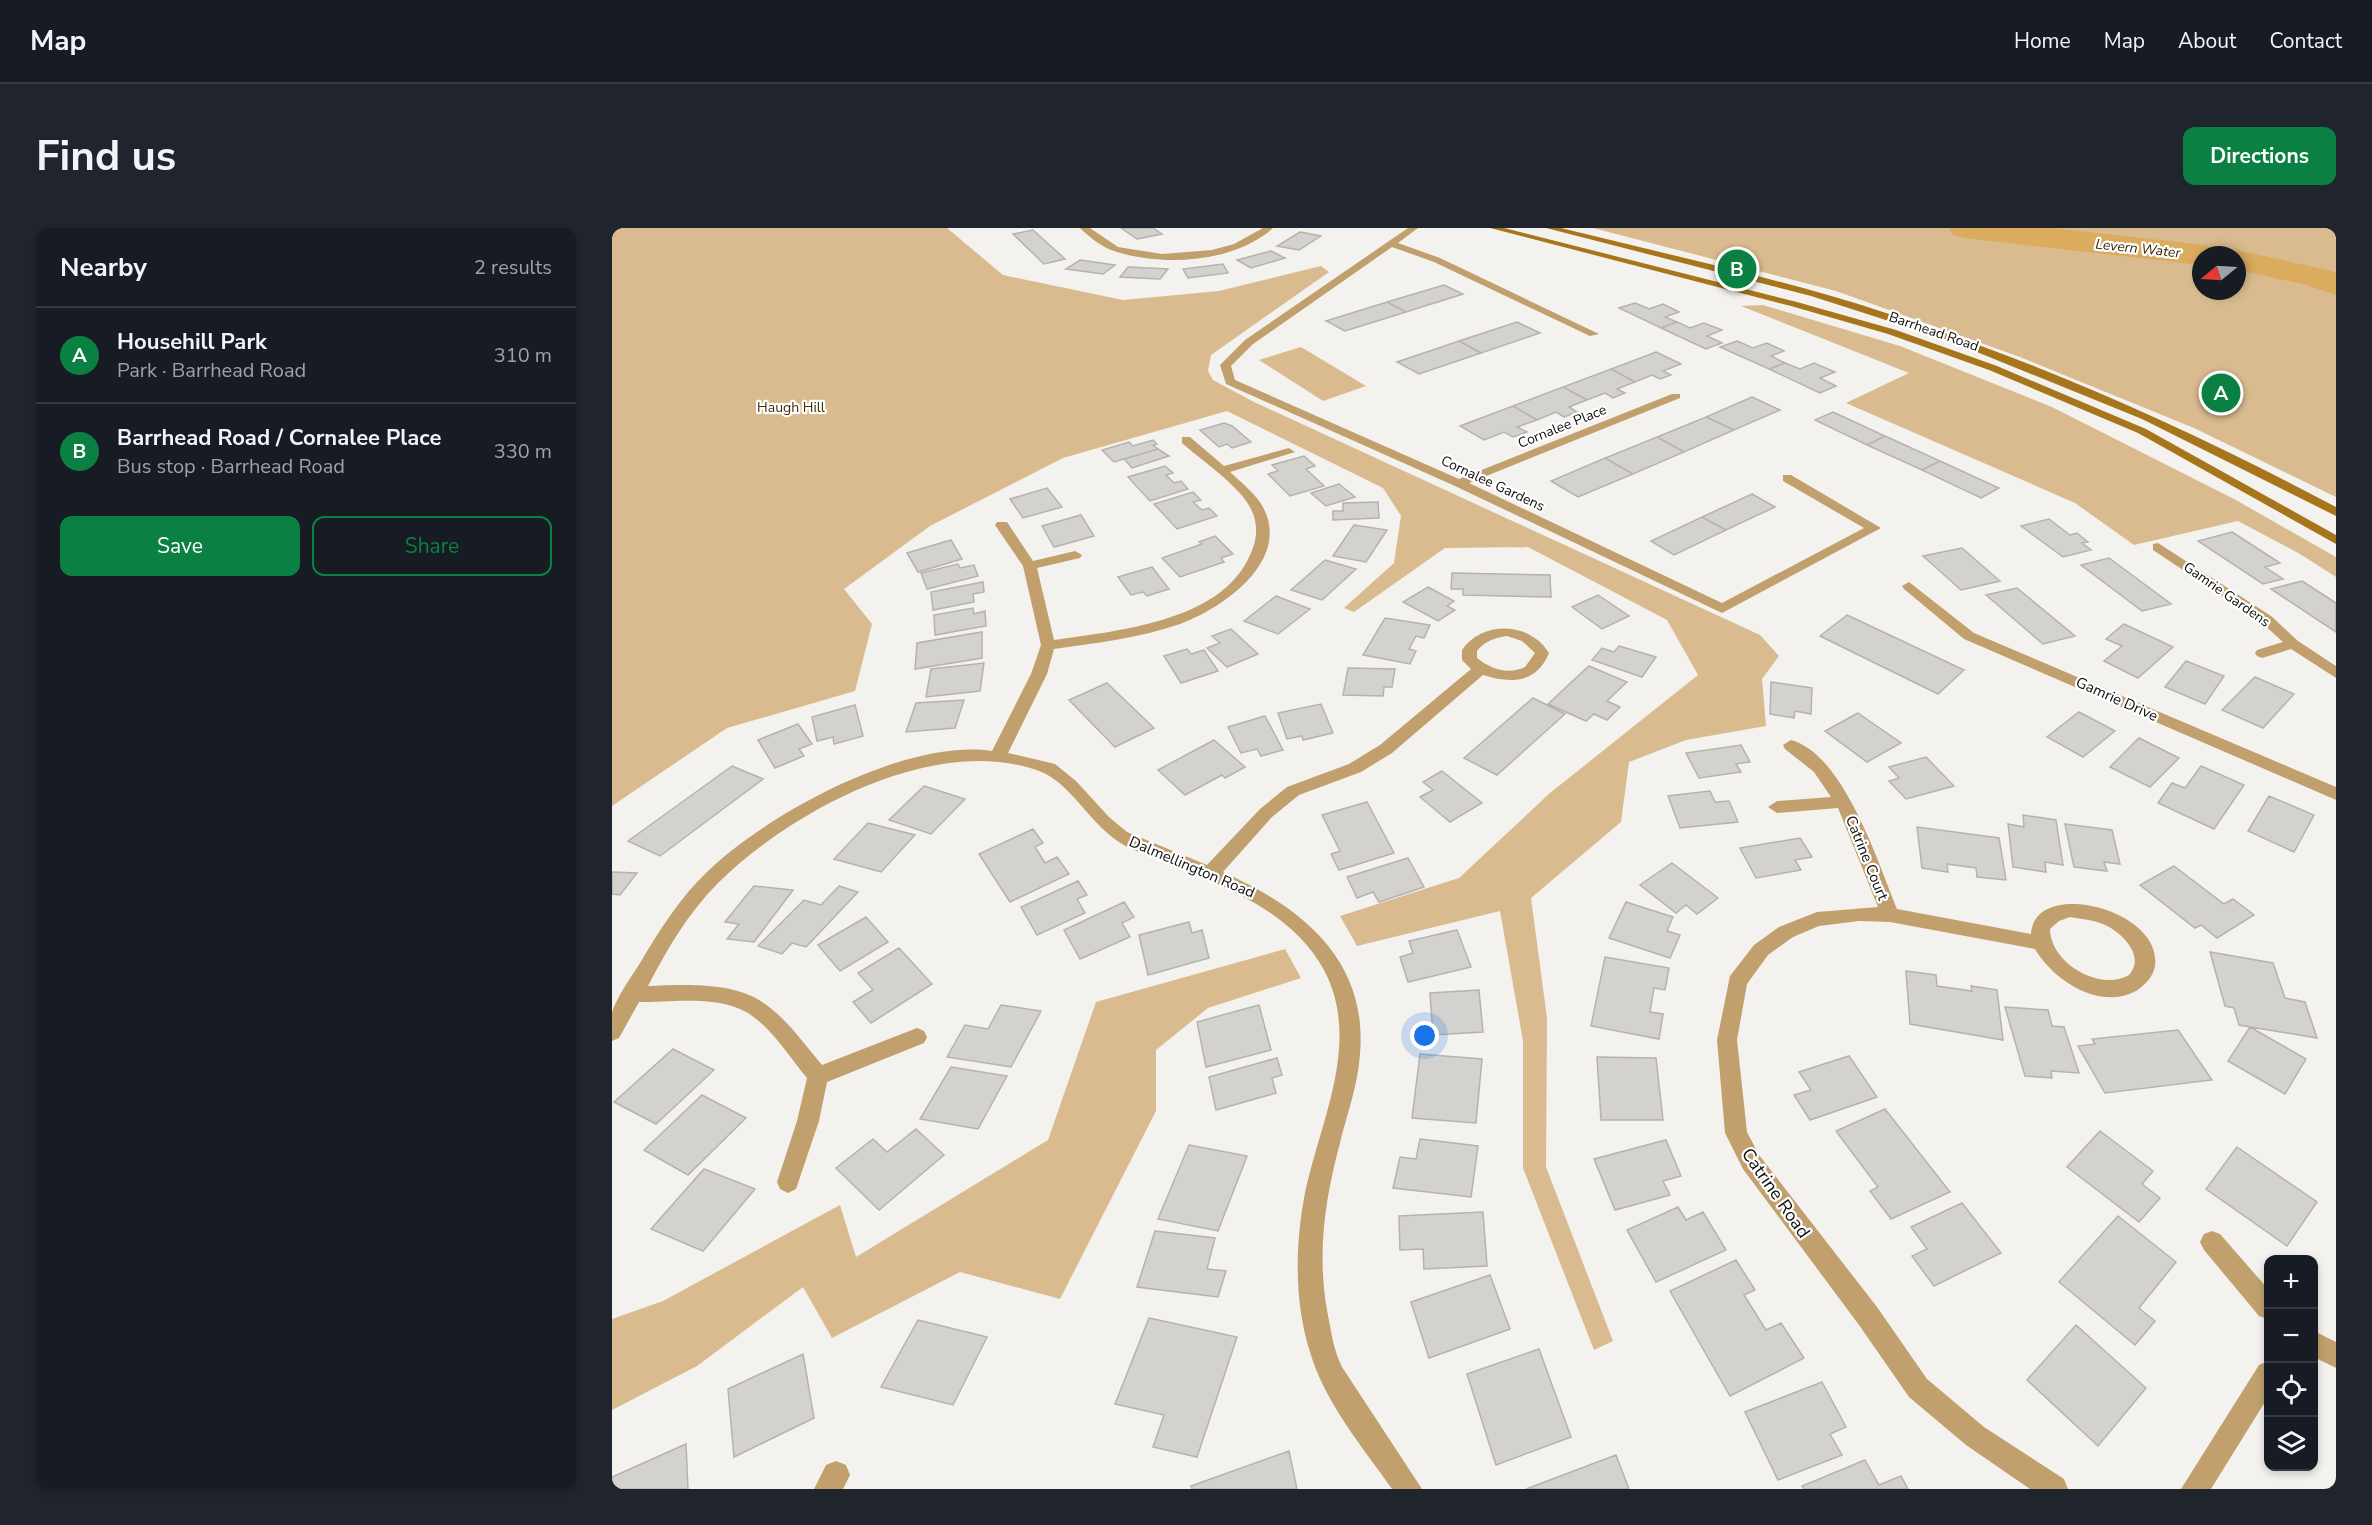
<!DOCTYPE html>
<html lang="en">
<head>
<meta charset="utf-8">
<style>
	:root { --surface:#171b24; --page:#20242c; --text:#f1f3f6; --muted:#9ea1a6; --line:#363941; --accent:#0b8043 }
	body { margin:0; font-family:"Nunito Sans",sans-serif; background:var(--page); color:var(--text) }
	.controls { position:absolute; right:18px; bottom:18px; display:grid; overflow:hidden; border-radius:12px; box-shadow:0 3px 9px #0003 }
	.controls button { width:54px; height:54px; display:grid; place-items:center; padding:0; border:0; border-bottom:2px solid var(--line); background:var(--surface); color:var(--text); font:30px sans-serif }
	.compass { position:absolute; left:1580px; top:18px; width:54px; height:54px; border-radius:50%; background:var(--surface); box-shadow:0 3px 9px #0003; rotate:252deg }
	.you { position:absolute; left:813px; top:808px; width:21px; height:21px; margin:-15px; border:4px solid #fff; border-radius:50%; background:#1a73e8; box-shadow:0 0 0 9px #1a73e833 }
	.badge { display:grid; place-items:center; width:39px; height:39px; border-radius:50%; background:var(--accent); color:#fff; font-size:20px; font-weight:700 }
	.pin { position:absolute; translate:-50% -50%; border:3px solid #fff; box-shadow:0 2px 6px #0006 }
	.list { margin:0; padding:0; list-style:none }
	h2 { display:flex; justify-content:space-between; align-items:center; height:78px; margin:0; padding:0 24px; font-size:26px }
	h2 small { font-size:20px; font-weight:400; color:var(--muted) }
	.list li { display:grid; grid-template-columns:39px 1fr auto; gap:18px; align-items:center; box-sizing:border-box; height:96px; padding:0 24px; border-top:2px solid var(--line) }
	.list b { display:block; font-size:22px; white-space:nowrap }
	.list p { margin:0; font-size:20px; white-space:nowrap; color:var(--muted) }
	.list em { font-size:20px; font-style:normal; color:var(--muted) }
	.actions { display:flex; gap:12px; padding:18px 24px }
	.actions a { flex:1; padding:14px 0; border:2px solid var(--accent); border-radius:12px; text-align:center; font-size:21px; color:var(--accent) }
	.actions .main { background:var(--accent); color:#fff }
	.icon { flex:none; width:33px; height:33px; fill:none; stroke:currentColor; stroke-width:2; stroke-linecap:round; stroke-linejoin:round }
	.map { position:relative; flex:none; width:1724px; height:1261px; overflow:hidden; border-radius:12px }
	header { display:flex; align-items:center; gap:36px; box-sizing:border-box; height:84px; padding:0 30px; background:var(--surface); border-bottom:2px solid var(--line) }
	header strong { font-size:28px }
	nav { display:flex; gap:33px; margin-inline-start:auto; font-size:21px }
	.intro { display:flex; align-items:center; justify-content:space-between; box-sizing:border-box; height:144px; padding:0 36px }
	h1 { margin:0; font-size:42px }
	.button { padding:15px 27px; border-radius:12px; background:var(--accent); color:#fff; font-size:21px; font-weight:700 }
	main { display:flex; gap:36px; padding:0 36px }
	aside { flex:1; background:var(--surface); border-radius:12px; box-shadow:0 3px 9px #0003 }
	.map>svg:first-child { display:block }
	.green { fill:#d9bb8f; fill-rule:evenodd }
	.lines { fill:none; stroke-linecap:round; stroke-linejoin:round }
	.river { fill:#dbab5e; fill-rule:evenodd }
	.building { fill:#d4d2ce; stroke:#b5b2af; stroke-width:1.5 }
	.minor { fill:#c1a06e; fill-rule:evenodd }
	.secondary { fill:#a7761c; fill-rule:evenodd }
	.labels { text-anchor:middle; stroke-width:4.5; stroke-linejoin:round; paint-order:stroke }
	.far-water-label { font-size:14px; font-style:italic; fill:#392603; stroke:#fff }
	.far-street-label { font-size:14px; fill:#0e0e0c; stroke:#fff }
	.far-park-label { font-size:14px; fill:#422e0b; stroke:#fff }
	.street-label { font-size:15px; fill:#0e0e0c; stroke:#fff }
	.near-street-label { font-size:18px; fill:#0e0e0c; stroke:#fff }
</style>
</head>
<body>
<header>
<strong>Map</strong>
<nav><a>Home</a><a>Map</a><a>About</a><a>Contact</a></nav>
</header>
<div class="intro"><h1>Find us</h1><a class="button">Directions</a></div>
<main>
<aside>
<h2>Nearby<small>2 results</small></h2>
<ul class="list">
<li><span class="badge">A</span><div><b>Househill Park</b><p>Park · Barrhead Road</p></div><em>310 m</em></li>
<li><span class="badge">B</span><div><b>Barrhead Road / Cornalee Place</b><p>Bus stop · Barrhead Road</p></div><em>330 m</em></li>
</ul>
<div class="actions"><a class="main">Save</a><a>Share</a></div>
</aside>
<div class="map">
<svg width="1724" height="1261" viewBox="0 0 1724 1261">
	<rect width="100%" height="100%" fill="#f4f2ee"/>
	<path class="green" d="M0 0H335L391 47 511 72 607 63 709 38 717 44 599 127 596 143 601 152 642 174 1148 407 1167 428 1150 451 1154 498 1074 512 1017 534 1009 594 919 670 935 790 934 939 1001 1113 982 1122 911 940V813L888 683 745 718 728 688 847 650 938 565 1086 447 1055 392 916 319 833 320 742 384 732 380 782 335 789 288 771 260 615 183 451 230 318 298 232 361 260 396 243 463 115 500 0 578Z
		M981 0H1724V269L1582 200 1408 129 1224 63ZM1589 27H1625V63H1589Z
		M1151 77 1288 118 1440 179 1622 271 1724 329V349L1688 326 1626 293 1522 317 1463 275 1234 175 1297 145 1129 78Z
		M689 119 754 158 711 173 647 132Z
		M673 721 689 750 596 780 544 822V883L448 1071 348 1044 220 1110 191 1059 85 1138 0 1182V1091L51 1073 228 977 244 1029 436 912 484 774Z"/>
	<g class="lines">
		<path class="river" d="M1337 0H1441L1592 17 1604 20 1609 27H1589V37L1353 10 1341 7Z
			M1625 22 1724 44V67L1691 56 1625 42V27H1611Z"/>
	</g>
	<path class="building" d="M509 0H541L550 6 525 11Z
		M421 2 453 31 432 36 401 6Z
		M688 4 709 8 687 22 665 18Z
		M659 23 673 30 639 40 625 32Z
		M468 32 503 37 491 46 454 41Z
		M611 36 616 45 576 50 571 41Z
		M516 39 556 41 548 51 508 49Z
		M832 57 851 66 794 84 775 74Z
		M775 74 794 84 733 103 714 93Z
		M1023 75 1037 81 1051 76 1067 84 1053 89 1065 94 1049 100 1007 80Z
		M905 94 928 105 869 125 847 113Z
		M1065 94 1078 100 1092 95 1110 102 1095 108 1110 115 1094 121 1049 100Z
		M847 113 869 125 807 146 785 134Z
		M1125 113 1141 120 1155 115 1172 123 1159 128 1173 135 1157 141 1108 119Z
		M1044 124 1069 136 1051 143 1059 147 1048 151 1040 147 1023 154 999 141Z
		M1173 135 1188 141 1202 135 1223 144 1208 150 1224 158 1208 165 1157 141Z
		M999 141 1023 154 1005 161 1013 165 1001 170 993 165 975 172 951 159Z
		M951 159 975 172 957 179 965 184 952 189 944 184 925 192 901 178Z
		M1140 169 1168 182 1122 202 1094 189Z
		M901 178 925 192 905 199 915 204 901 209 892 204 872 212 848 198Z
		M1221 184 1273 208 1255 217 1203 192Z
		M1094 189 1122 202 1072 224 1045 209Z
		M612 195 620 198 639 214 620 220 615 216 607 219 588 202Z
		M1273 208 1328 233 1310 242 1255 217Z
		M1045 209 1072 224 1021 246 993 230Z
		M541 212 545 216 541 217 546 221 502 234 490 222 517 214 521 218Z
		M546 221 557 228 520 240 512 231Z
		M692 228 703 238 694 241 712 258 678 268 656 246 666 243 660 237Z
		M993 230 1021 246 966 269 939 253Z
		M1328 233 1387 260 1369 270 1310 242Z
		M553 238 561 245 554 247 562 255 569 253 576 261 538 273 516 249Z
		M727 256 743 269 714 278 699 265Z
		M435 260 450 279 411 290 398 271Z
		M581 264 589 272 581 274 590 282 597 280 605 288 565 301 542 276Z
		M1140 266 1163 279 1114 302 1090 289Z
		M766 274 767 290 721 292V283H731V275Z
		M469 287 482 308 442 319 430 298Z
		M1090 289 1114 302 1062 327 1039 313Z
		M1437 291 1458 307 1465 305 1476 314 1470 315 1479 322 1451 329 1409 298Z
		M742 297 775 302 754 334 721 328Z
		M1620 304 1668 335 1653 339 1671 351 1651 356 1586 313Z
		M603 308 621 326 609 330 612 334 568 349 550 330 590 316 587 314Z
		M339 312 350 331 306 344 295 325Z
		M1350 320 1388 353 1349 362 1311 328Z
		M1497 330 1559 376 1530 383 1469 337Z
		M713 332 744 341 710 372 679 362Z
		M346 336 348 340 362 337 366 348 315 361 309 345Z
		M540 339 557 361 535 368 531 364 519 367 506 349Z
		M840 345 938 347 939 369 851 367V361H839Z
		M1690 353 1724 375V404L1659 361Z
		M371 354 372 364 361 366 362 374 321 382 319 364Z
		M816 359 842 373 835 378 843 382 826 393 791 374Z
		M1405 360 1463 408 1431 416 1374 367Z
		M986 367 1017 388 990 401 960 379Z
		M664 368 698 381 666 406 632 393Z
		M361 380 362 386 373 383 374 398 323 407 322 387Z
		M1235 387 1352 442 1326 466 1208 408Z
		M773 390 818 397 812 410 804 408 797 421 804 423 798 436 751 427Z
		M1512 396 1561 419 1526 450 1492 433 1510 418 1494 411Z
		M619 401 646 426 615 439 595 420 608 415 600 408Z
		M370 404V430L303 441 305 415Z
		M1007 418 1044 429 1030 449 980 432 990 420 1002 424Z
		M575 421 579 426 592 422 606 443 569 455 552 428Z
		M1574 433 1612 448 1593 476 1553 459Z
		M372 435 368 463 314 469 319 441Z
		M977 438 1015 454 995 473 1008 479 995 492 982 486 974 493 936 476Z
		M736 440 783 441 780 459H772L771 468 731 467Z
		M1643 449 1682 466 1651 500 1610 482Z
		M1159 454 1200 460 1199 486 1183 483 1182 490 1158 486Z
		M495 455 542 500 503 519 457 472Z
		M921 470 953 486 885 547 852 530Z
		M352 472 343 500 294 504 304 475Z
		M709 476 721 505 691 512 690 508 675 511 666 485Z
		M243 477 251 508 222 516 221 509 205 513 200 489Z
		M1467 484 1503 503 1471 529 1435 509Z
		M1246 485 1289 515 1255 534 1213 503Z
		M653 488 671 522 649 528 645 521 629 525 616 499Z
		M186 496 200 516 187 521 192 528 163 540 146 512Z
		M1527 510 1567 530 1538 559 1498 539Z
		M602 512 633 539 613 550 610 547 573 567 546 542Z
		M1129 517 1138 534 1124 536 1129 544 1087 550 1074 525Z
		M1314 529 1342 558 1294 571 1277 553 1287 550 1277 539Z
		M120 538 151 551 48 628 16 613Z
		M1589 538 1632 557 1602 601 1546 575 1560 555 1573 560Z
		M830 543 870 575 838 594 808 569 821 562 811 554Z
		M312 558 353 571 319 606 277 592Z
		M1098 563 1103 574 1117 573 1126 594 1068 600 1056 568Z
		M1657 568 1702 587 1682 624 1636 603Z
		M755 574 782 625 727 642 719 626 728 623 710 587Z
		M1411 587 1444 592 1451 637 1433 634 1434 644 1401 639 1396 596 1412 599Z
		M256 595 303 607 269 644 222 631Z
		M1453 596 1500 602 1508 636 1492 634 1495 643 1462 639Z
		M1305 599 1387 610 1394 652 1365 649 1364 640 1335 636 1336 644 1310 640Z
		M421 601 431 615 423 619 433 635 445 629 457 646 398 674 367 626Z
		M1188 610 1200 629 1183 632 1189 642 1144 650 1128 620Z
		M796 630 812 659 767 674 761 664 745 670 735 649Z
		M1060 635 1106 670 1085 686 1074 677 1064 685 1028 657Z
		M1562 638 1612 676 1621 671 1642 687 1605 710 1589 697 1583 700 1528 657Z
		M0 644 25 645 8 667 0 666Z
		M466 653 475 667 465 671 473 685 425 707 409 679Z
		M142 658 181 662 142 714 115 711 127 696 113 694Z
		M227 658 246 664 194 719 180 715 170 726 146 718 192 672 209 677Z
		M512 674 522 689 510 695 518 709 468 731 452 702Z
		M1014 674 1061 689 1055 703 1068 707 1058 730 997 710Z
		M254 689 276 714 228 743 206 717Z
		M577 694 580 705 590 702 597 730 536 747 527 707Z
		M845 702 859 739 796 754 788 729 801 725 797 713Z
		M287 720 320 756 259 795 241 774 261 762 246 745Z
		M1598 724 1661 735 1673 770 1693 774 1705 810 1627 797 1622 780 1613 778Z
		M993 729 1057 740 1053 762 1042 760 1038 784 1051 786 1047 811 979 798Z
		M1294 743 1324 747 1325 758 1360 763 1359 758 1385 762 1391 812 1298 796Z
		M867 762 871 804 821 807 818 765Z
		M389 777 429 783 399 839 335 829 353 797 376 801Z
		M647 777 659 822 594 839 585 794Z
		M1393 779 1436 782 1440 798 1452 799 1467 845 1439 843 1440 850 1413 848Z
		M1638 799 1694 831 1673 866 1616 833Z
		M1566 802 1600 852 1493 865 1466 818 1483 816 1480 811Z
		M61 821 102 842 44 896 2 874Z
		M808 826 870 831 864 895 800 890Z
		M1237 828 1265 869 1198 892 1182 867 1199 862 1187 844Z
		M985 829 1044 830 1051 892H989Z
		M665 830 670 847 660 850 664 865 604 882 597 849Z
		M339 839 395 848 366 901 308 891Z
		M90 867 134 890 76 947 32 922Z
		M1273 881 1338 964 1279 991 1258 963 1266 959 1224 903Z
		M304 901 332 927 267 982 224 940 261 911 275 924Z
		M1488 903 1541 943 1530 956 1548 970 1527 994 1455 939Z
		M808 911 866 918 859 969 781 960 788 929 804 931Z
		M1054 912 1069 948 1051 953 1058 967 1003 982 982 931Z
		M577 917 635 928 606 1003 546 991Z
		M1625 919 1705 974 1675 1018 1594 961Z
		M92 941 143 961 91 1023 39 1001Z
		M1350 975 1389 1025 1322 1058 1300 1028 1315 1021 1299 999Z
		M1066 979 1074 992 1091 984 1114 1022 1044 1054 1015 1002Z
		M871 984 875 1038 812 1041 811 1021 788 1022 787 988Z
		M1506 988 1564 1034 1527 1080 1543 1093 1523 1117 1447 1054Z
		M543 1003 603 1010 595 1041 614 1043 606 1069 525 1059Z
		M1124 1032 1143 1062 1132 1067 1154 1102 1169 1095 1192 1130 1118 1168 1058 1063Z
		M878 1047 898 1101 817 1130 799 1074Z
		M537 1090 625 1109 585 1229 541 1219 552 1187 503 1176Z
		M306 1092 375 1109 341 1177 269 1159Z
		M1464 1097 1534 1160 1486 1218 1415 1152Z
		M927 1121 959 1209 884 1237 855 1146Z
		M191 1126 202 1190 122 1229 116 1161Z
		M1210 1154 1234 1199 1218 1206 1230 1227 1166 1252 1133 1184Z
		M74 1216 76 1261H0V1249Z
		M677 1223 685 1261H580L579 1258Z
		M1004 1227 1017 1261H914Z
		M1253 1232 1267 1257 1289 1248 1296 1261H1192L1190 1258Z"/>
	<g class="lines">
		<path class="minor" d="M468 0H478L506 19 550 26 600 22 622 16 651 0H661C622 35 550 39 502 23 491 20 476 8 468 0Z
			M796 0H806L786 15 828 30 987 106 978 108 822 34 780 19 641 116 619 138 623 152 847 251 1060 166H1068V170L857 255 1110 375 1252 300 1171 253V247H1179L1269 300 1110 385 843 258 614 156 608 137 633 112Z
			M570 209H578L612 238 677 220 683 224 618 244C630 255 645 267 652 281 678 334 610 381 568 396 528 410 484 415 442 421L435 446 396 525 443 536 464 553 497 589 515 604 595 637 648 581 675 559 737 536 768 517 859 441 850 432V422C871 392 918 394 937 425 925 455 899 456 871 447L780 525 749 544 687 567 660 589 611 644C689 679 756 731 748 826 746 857 735 886 728 915 713 971 705 1025 715 1082 719 1102 721 1121 730 1139L810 1261H780C750 1218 713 1175 698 1124 682 1074 683 1016 693 965 708 893 750 814 712 742 676 675 588 649 522 622 480 605 463 556 427 543 323 505 179 583 106 655 77 684 55 721 36 758 72 757 122 753 153 776 176 792 192 816 210 837L305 800 312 803 315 809 312 815 215 854 207 893 184 961 176 965 168 961 165 954 185 893 195 850C177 829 160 800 136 785 107 767 60 774 27 774L7 810 0 813C0 804 0 793 0 785 4 769 23 744 31 730 49 700 68 670 94 645 154 586 294 510 380 523L419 446 429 417 411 338 383 297 385 294H395L421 333 463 323 470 327 468 330 425 340 442 412C503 403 608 394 637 329 645 314 647 297 639 281 628 258 589 232 570 215ZM895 408 910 413 923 425 913 439C896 447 879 441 865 430V423C873 413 882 410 895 408Z
			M1546 315 1659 388 1686 413 1724 438V450L1679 421 1650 430 1645 428 1643 425 1645 422 1671 414 1649 394 1541 322V316Z
			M1297 354 1362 405 1724 559V572L1352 411 1292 361 1290 358Z
			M1179 512C1232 526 1266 635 1285 681L1419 706C1422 649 1551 681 1543 738 1541 749 1533 757 1524 763 1488 783 1441 752 1423 721L1278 694 1247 693 1207 698 1181 709 1156 727 1135 756 1125 812 1135 904 1147 927 1265 1079 1315 1151 1372 1199 1452 1251 1456 1261H1418L1354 1217 1297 1169 1247 1097 1131 941 1113 905 1105 812 1118 748 1142 717 1167 699 1205 684 1266 679 1226 580 1165 585 1156 579 1165 573 1219 569 1202 544 1173 521 1171 517ZM1458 689C1469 691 1481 692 1491 696 1510 704 1534 728 1517 747 1488 764 1438 735 1438 701L1447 693Z
			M1600 1003 1608 1006 1656 1061V1091L1647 1088 1592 1022 1588 1014 1592 1006Z
			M1702 1103 1724 1114V1140L1702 1129Z
			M1656 1133V1169L1599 1261H1569L1647 1137Z
			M224 1233 234 1237 238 1247 231 1261H202L214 1237Z"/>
		<path class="secondary" d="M878 0H892L1185 74 1284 102 1385 138 1534 201 1724 307V316L1526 205 1377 142 1276 106 1179 78Z
			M934 0H949C1057 27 1167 50 1274 85 1430 135 1579 202 1724 279V288L1530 191 1333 111 1199 68Z"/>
	</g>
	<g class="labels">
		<g class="far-water-label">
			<text transform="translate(1526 20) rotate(6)" y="5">Levern Water</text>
		</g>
		<g class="far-street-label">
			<text transform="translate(1322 103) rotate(19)" y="5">Barrhead Road</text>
			<text transform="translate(950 198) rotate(-22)" y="5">Cornalee Place</text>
			<text transform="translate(881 255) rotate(25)" y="5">Cornalee Gardens</text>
			<text transform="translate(1615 366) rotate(35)" y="5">Gamrie Gardens</text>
		</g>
		<g class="far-park-label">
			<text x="179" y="184">Haugh Hill</text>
		</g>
		<g class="street-label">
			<text transform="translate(1505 471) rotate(24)" y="5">Gamrie Drive</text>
			<text transform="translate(1255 630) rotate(68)" y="5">Catrine Court</text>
			<text transform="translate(580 639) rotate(23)" y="5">Dalmellington Road</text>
		</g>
		<g class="near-street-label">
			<text transform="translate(1164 965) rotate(55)" y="6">Catrine Road</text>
		</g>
	</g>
</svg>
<div class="controls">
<button>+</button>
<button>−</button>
<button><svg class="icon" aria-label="locate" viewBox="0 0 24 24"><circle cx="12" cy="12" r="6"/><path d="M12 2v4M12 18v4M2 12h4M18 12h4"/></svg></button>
<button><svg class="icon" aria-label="layers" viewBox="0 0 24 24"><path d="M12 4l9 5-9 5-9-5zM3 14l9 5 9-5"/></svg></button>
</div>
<svg class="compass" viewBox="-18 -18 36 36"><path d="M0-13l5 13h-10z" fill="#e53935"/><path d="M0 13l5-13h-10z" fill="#9ea1a6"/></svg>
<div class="you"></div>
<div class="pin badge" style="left:1609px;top:165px">A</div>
<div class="pin badge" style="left:1125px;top:41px">B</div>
</div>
</main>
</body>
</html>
